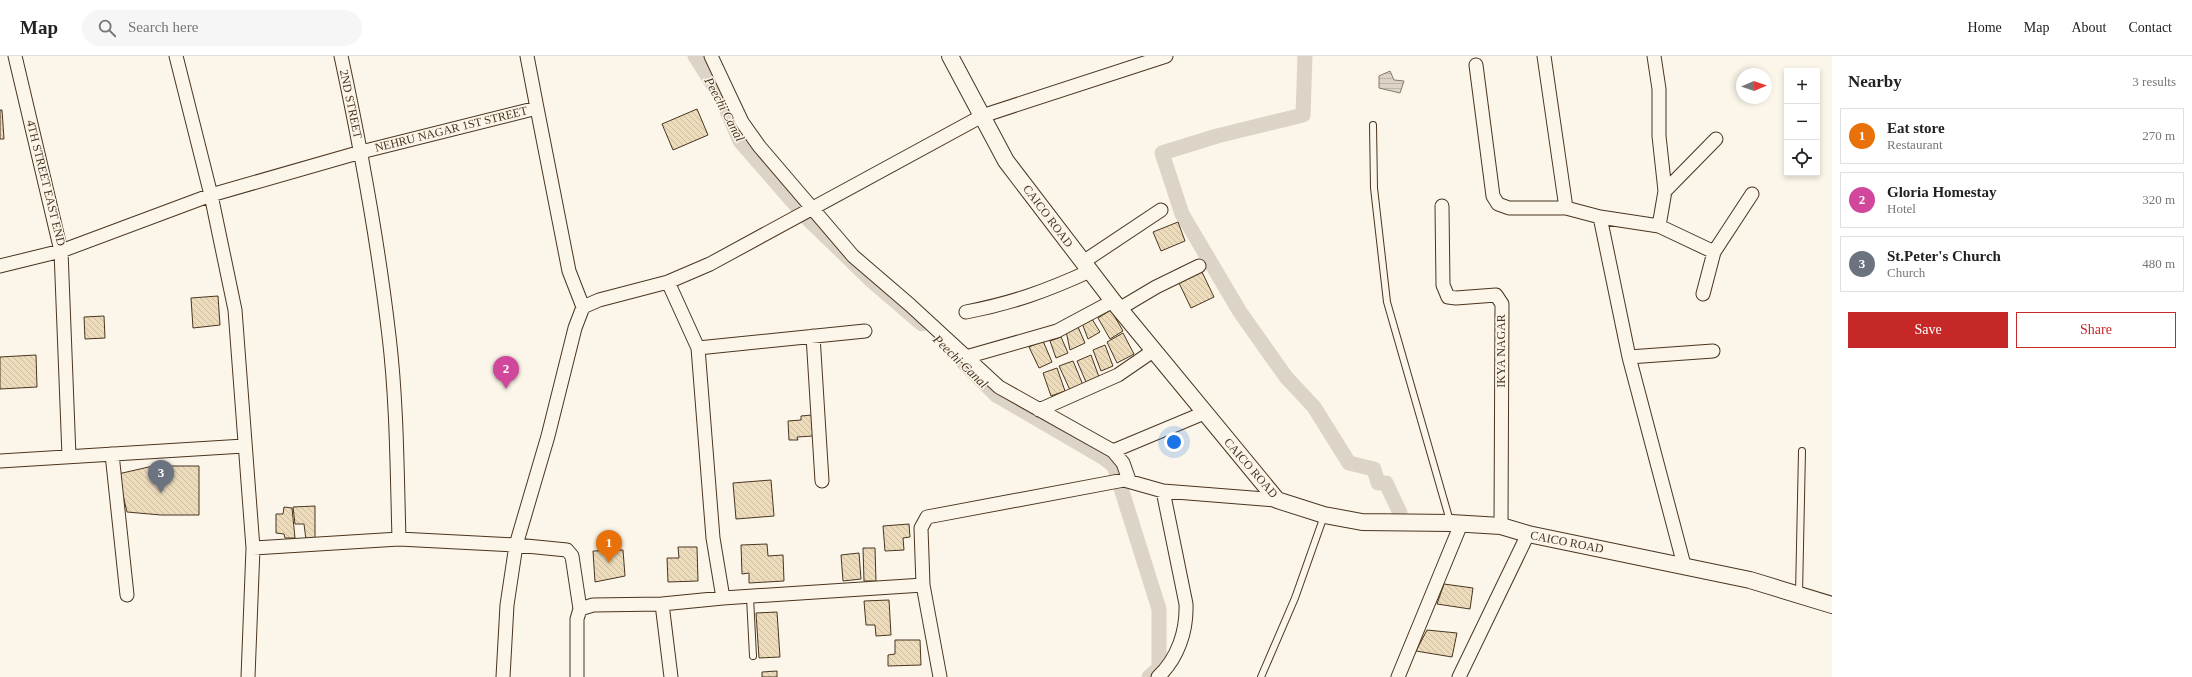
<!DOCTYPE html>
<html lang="en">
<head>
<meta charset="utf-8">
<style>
	:root { --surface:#fff; --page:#f6f6f6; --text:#222; --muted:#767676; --line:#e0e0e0; --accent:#c62828 }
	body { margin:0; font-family:Georgia,serif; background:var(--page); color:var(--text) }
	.controls { position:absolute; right:12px; top:12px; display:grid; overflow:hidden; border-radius:0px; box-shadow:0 2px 6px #0003 }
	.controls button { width:36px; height:36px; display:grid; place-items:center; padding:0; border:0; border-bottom:1px solid var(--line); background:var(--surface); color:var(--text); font:20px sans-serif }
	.compass { position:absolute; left:1736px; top:12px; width:36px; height:36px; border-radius:50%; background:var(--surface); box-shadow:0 2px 6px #0003; rotate:88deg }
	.you { position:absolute; left:1174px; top:386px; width:14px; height:14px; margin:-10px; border:3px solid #fff; border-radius:50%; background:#1a73e8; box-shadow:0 0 0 6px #1a73e833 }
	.badge { display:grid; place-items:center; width:26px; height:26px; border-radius:50%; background:var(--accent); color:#fff; font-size:13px; font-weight:700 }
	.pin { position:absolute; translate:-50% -33px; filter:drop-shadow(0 1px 2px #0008) }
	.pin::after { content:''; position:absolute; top:21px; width:14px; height:12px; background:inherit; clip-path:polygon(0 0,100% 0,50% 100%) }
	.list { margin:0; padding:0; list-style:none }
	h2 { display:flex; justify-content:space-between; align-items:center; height:52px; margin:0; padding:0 16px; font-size:17px }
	h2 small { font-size:13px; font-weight:400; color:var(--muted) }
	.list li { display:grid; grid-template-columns:26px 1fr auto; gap:12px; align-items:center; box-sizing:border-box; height:56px; margin:0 8px 8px; padding:0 8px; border:1px solid var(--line); border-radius:0px }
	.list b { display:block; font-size:15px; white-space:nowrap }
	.list p { margin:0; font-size:13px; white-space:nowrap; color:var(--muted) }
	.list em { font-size:13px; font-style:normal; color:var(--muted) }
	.actions { display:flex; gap:8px; padding:12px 16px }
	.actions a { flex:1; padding:9px 0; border:1px solid var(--accent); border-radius:0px; text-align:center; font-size:14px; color:var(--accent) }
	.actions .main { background:var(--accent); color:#fff }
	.icon { flex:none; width:22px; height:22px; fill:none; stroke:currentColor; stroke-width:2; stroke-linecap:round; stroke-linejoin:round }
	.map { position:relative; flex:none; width:1832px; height:621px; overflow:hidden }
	header { display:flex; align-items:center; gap:24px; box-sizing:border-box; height:56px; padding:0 20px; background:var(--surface); border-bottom:1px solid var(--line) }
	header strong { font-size:19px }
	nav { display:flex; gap:22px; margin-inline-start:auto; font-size:14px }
	.search { width:280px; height:36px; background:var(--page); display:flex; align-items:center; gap:10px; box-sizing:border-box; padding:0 14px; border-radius:22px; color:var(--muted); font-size:15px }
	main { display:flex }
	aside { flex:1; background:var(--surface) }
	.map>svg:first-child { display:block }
	.water { fill:url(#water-rules); stroke:#887966 }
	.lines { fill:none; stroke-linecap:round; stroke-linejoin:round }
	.canal { stroke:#dcd4c6; stroke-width:15 }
	.building { fill:url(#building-back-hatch); stroke:#4a3520 }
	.service-casing { stroke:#4a3520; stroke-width:8 }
	.minor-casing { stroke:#4a3520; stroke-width:15 }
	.tertiary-casing { stroke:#4a3520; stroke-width:18 }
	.service { stroke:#fbf6e9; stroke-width:6 }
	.minor { stroke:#fbf6e9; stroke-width:13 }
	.tertiary { stroke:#fbf6e9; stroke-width:16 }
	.labels { text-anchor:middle; stroke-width:3; stroke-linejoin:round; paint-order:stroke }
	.street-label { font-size:12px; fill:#4a3520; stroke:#fbf6e9 }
	.water-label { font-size:13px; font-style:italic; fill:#4a3520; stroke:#fbf6e9 }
</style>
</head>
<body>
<header>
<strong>Map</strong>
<div class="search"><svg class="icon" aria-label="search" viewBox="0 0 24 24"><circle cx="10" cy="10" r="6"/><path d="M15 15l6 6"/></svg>Search here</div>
<nav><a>Home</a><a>Map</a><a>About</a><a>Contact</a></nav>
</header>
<main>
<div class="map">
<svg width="1832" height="621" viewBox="0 0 1832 621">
	<defs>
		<pattern id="water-rules" width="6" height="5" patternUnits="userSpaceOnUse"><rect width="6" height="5" fill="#dcd4c6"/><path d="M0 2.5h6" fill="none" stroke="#beb7aa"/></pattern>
		<pattern id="building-back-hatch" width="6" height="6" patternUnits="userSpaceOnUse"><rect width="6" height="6" fill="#ecdcbc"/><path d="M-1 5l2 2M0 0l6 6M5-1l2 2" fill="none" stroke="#ccbda1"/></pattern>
	</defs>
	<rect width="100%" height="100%" fill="#fbf6e9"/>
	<path class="water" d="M1390 15 1394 24 1404 25 1400 37 1379 32V20Z"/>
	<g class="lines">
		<path class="canal" d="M695 0 722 43 740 85 808 163 872 225 922 268
			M1305 0 1303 59 1217 80 1162 97 1182 158 1240 256 1286 321 1314 351 1349 407 1374 413 1378 427H1386L1400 457
			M963 306 996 339 1104 402 1114 410 1159 553V612L1149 621"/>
	</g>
	<path class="building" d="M697 53 708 79 673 94 662 68Z
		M0 54H2L4 83H0Z
		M1178 166 1185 185 1161 195 1153 176Z
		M1202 216 1214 241 1191 252 1179 227Z
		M218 240 220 269 193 272 191 242Z
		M1111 254 1123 275 1110 283 1098 262Z
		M104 260 105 282 85 283 84 261Z
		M1092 263 1100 276 1088 283 1082 267Z
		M1078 271 1085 287 1070 294 1066 275Z
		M1123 277 1134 298 1117 307 1107 286Z
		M1061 281 1068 297 1056 302 1050 285Z
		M1043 285 1052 306 1039 312 1029 291Z
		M1105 289 1113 310 1101 315 1093 294Z
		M36 299 37 331 0 333V301Z
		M1091 299 1099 321 1086 326 1077 305Z
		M1073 305 1083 329 1070 334 1059 310Z
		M1057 312 1065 335 1051 340 1043 317Z
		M812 359 813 380 797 381 798 384H789L788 365 801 364V360Z
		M153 410H199V459H161L127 456 118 418Z
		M771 424 774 460 736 463 733 427Z
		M315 450V485L306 484 304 468H295L293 451Z
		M284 451 292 452 295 482H285L284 478 276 477V458H283Z
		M909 468 910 481 903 482 904 494 885 495 883 470Z
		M767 488 768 500 783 499 784 525 749 527V517L742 518 741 489Z
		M678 491H697L698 525 668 526 667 502H679Z
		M863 492H875L876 525H864Z
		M623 494 625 520 595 526 593 495Z
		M859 497 861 523 843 525 841 499Z
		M1444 528 1473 532 1470 553 1437 548Z
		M889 544 891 579 876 580 875 569H866L864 545Z
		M777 556 780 601 759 602 756 557Z
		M1427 574 1457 577 1452 601 1416 595Z
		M895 584H920L921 609 888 610V599L895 598Z
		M777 615V621H762V616Z"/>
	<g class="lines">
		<g class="service-casing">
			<path id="service" d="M1373 69 1374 132 1387 246 1450 465
				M1799 538 1802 395
				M750 541 753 600
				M1261 621 1295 542 1324 460"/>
		</g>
		<g class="minor-casing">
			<path id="minor" d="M15 0 61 195 211 139 361 96 537 52 527 0
				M176 0 211 139 235 254 253 492 248 621
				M341 0C361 93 378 186 389 280 397 347 397 415 399 483L516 489 548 380 575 272 583 251 569 215 537 52
				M711 0 742 66 759 90 853 200 910 249 999 331 1113 395 1204 357
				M1544 0 1566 152 1600 161 1629 301 1684 509
				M1654 0 1659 33V80L1665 135
				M1476 9 1493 140 1498 148 1509 152H1566
				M1442 150 1443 229 1448 241 1456 242 1496 239 1502 248 1501 470
				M1600 161 1659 170 1714 196 1752 138
				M1659 170 1665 135 1716 83
				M1083 206 1161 154
				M0 210 61 195 69 400
				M668 226 698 292
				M1703 238 1714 196
				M583 251 599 244 668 226 710 208 982 60 1166 0
				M1119 253 1156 231 1199 210
				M966 256C1013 247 1046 235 1090 215
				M865 275 698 292 713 482 723 542 923 529
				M813 280 822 425
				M966 301 1057 275 1113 245
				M1629 301 1713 295
				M1039 354 1118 319 1153 295
				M1113 395 1123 407 1129 424
				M112 398 127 539
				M0 405 244 390
				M253 492 399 483
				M662 548 671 621
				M503 621 507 549 516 489 567 494 572 500 580 553
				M577 621V563L580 553 593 549 662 548 723 542
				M940 621 923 529 921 472 927 461 1124 424 1163 435 1277 444
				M1158 621C1178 602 1187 575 1186 548L1163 435
				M1398 621 1461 468
				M1459 621 1528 478"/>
		</g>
		<g class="tertiary-casing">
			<path id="tertiary" d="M950 0 1006 105 1113 245 1277 444 1324 459 1362 466 1451 467 1501 470 1528 478 1750 524 1832 549"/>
		</g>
		<use href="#service" class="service"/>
		<use href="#minor" class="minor"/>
		<use href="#tertiary" class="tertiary"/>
	</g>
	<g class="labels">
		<g class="street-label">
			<text transform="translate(351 48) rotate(78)" y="4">2ND STREET</text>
			<text transform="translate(451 73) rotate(-14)" y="4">NEHRU NAGAR 1ST STREET</text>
			<text transform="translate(46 127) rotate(76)" y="4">4TH STREET EAST END</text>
			<text transform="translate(1048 160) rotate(53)" y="4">CAICO ROAD</text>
			<text transform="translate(1501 295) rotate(-90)" y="4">IKYA NAGAR</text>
			<text transform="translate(1251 412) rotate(49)" y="4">CAICO ROAD</text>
			<text transform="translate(1567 486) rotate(11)" y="4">CAICO ROAD</text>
		</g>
		<g class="water-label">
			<text transform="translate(725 53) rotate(62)" y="5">Peechi Canal</text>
			<text transform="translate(961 305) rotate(44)" y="5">Peechi Canal</text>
		</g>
	</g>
</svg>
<div class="controls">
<button>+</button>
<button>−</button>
<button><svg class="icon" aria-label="locate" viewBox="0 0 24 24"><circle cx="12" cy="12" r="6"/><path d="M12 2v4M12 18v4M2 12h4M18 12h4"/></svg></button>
</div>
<svg class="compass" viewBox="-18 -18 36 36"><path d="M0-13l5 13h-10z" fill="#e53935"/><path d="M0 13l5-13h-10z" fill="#767676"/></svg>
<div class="you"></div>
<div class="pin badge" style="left:609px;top:507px;background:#e8710a">1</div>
<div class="pin badge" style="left:506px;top:333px;background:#d1479c">2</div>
<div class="pin badge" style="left:161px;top:437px;background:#6b7280">3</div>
</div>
<aside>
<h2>Nearby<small>3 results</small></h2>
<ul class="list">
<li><span class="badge" style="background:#e8710a">1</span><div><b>Eat store</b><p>Restaurant</p></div><em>270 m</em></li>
<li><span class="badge" style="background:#d1479c">2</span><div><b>Gloria Homestay</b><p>Hotel</p></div><em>320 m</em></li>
<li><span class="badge" style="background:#6b7280">3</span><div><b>St.Peter's Church</b><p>Church</p></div><em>480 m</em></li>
</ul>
<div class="actions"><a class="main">Save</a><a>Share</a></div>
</aside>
</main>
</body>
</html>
